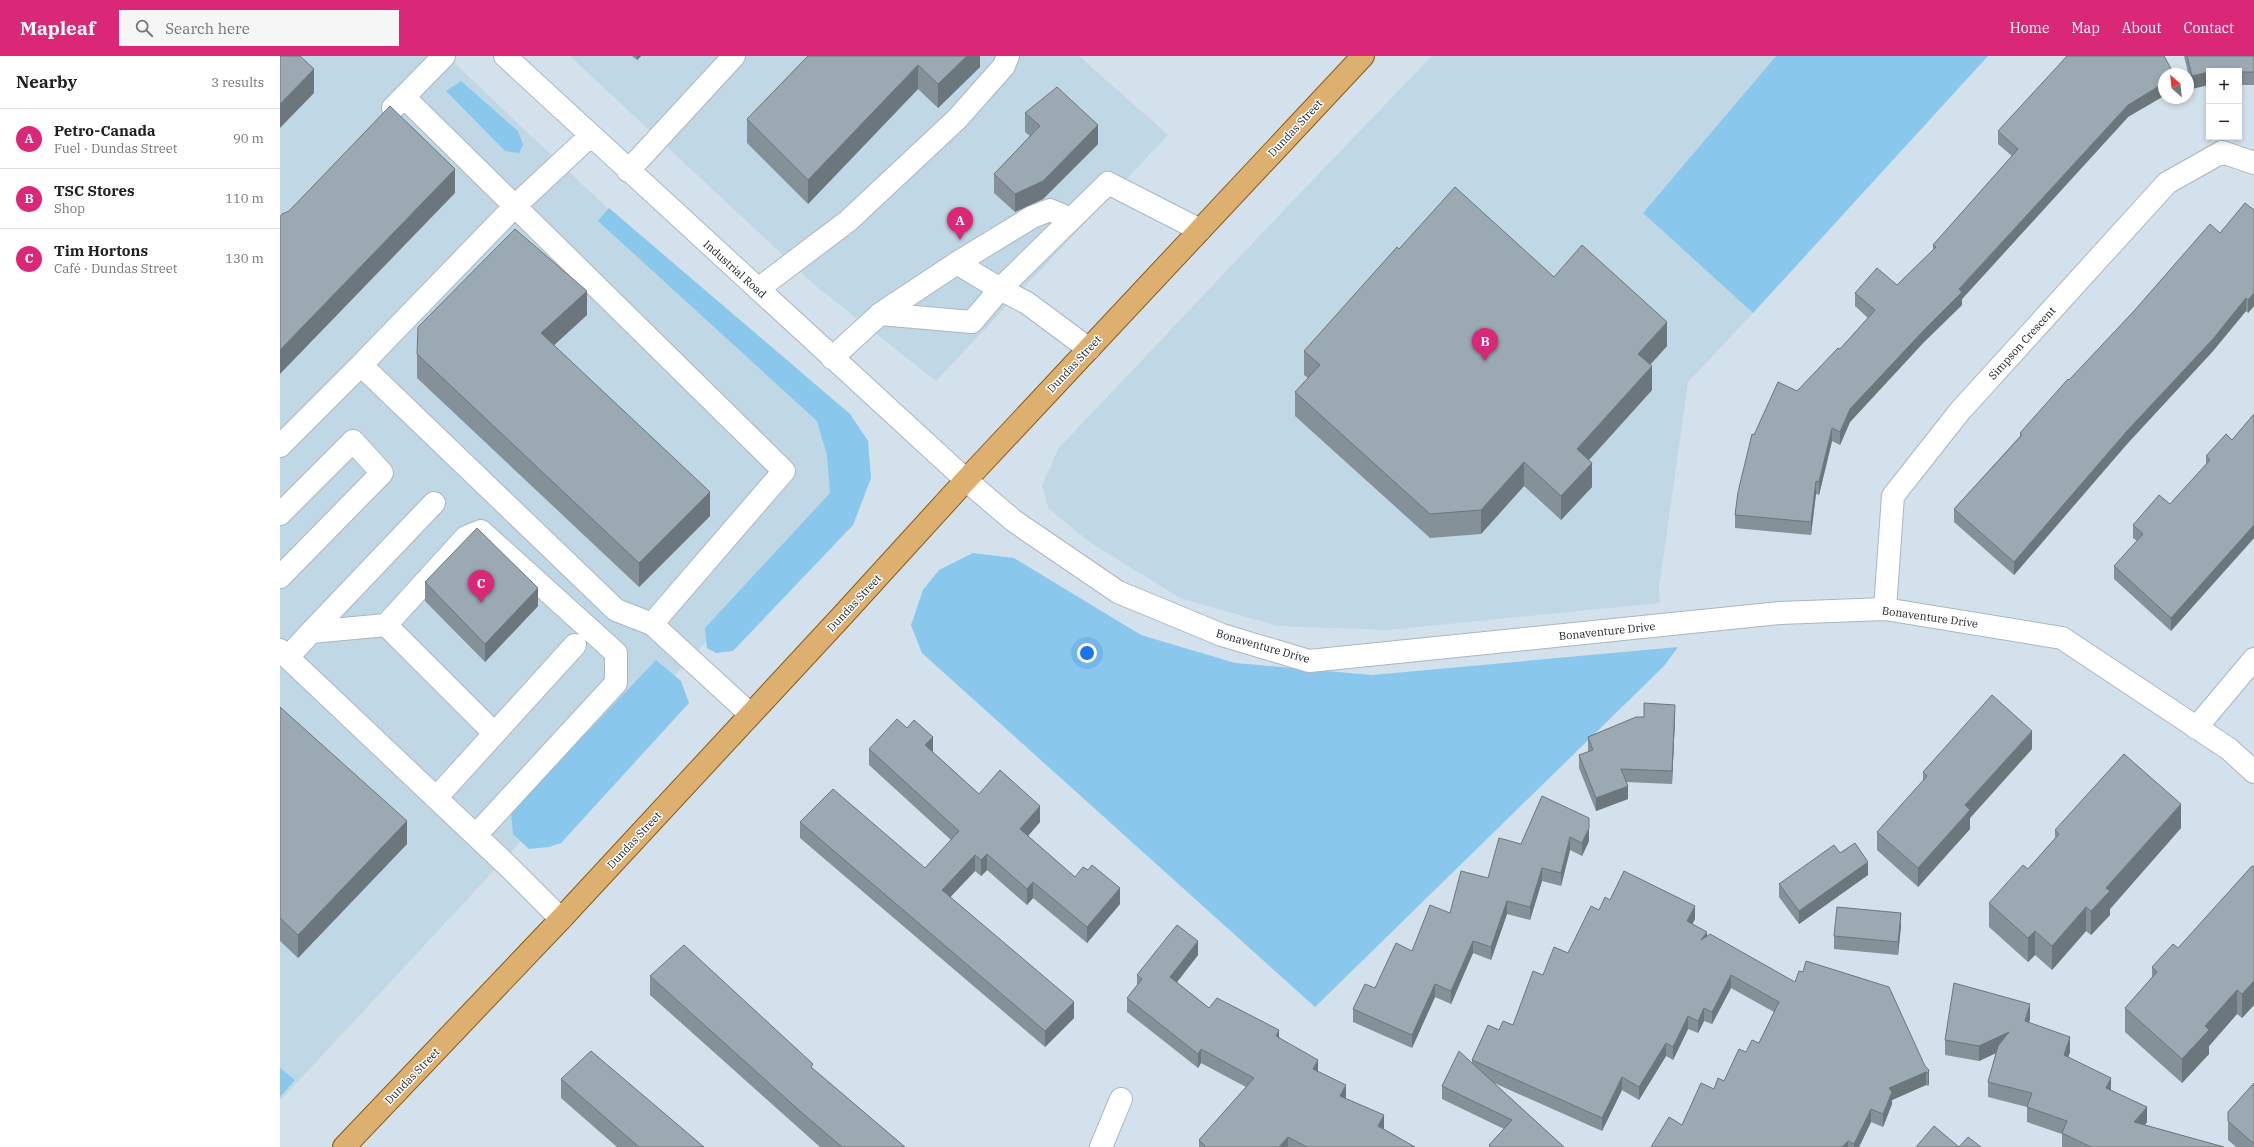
<!DOCTYPE html>
<html lang="en">
<head>
<meta charset="utf-8">
<style>
	:root { --surface:#fff; --page:#f6f6f6; --text:#202124; --muted:#757577; --line:#e0e0e0; --accent:#db2777 }
	body { margin:0; font-family:"IBM Plex Serif",serif; background:var(--page); color:var(--text) }
	.controls { position:absolute; right:12px; top:12px; display:grid; overflow:hidden; border-radius:0px; box-shadow:0 2px 6px #0003 }
	.controls button { width:36px; height:36px; display:grid; place-items:center; padding:0; border:0; border-bottom:1px solid var(--line); background:var(--surface); color:var(--text); font:20px sans-serif }
	.compass { position:absolute; left:1878px; top:12px; width:36px; height:36px; border-radius:50%; background:var(--surface); box-shadow:0 2px 6px #0003; rotate:333deg }
	.you { position:absolute; left:807px; top:597px; width:14px; height:14px; margin:-10px; border:3px solid #fff; border-radius:50%; background:#1a73e8; box-shadow:0 0 0 6px #1a73e833 }
	.badge { display:grid; place-items:center; width:26px; height:26px; border-radius:50%; background:var(--accent); color:#fff; font-size:13px; font-weight:700 }
	.pin { position:absolute; translate:-50% -33px; filter:drop-shadow(0 1px 2px #0008) }
	.pin::after { content:''; position:absolute; top:21px; width:14px; height:12px; background:inherit; clip-path:polygon(0 0,100% 0,50% 100%) }
	.list { margin:0; padding:0; list-style:none }
	h2 { display:flex; justify-content:space-between; align-items:center; height:52px; margin:0; padding:0 16px; font-size:17px }
	h2 small { font-size:13px; font-weight:400; color:var(--muted) }
	.list li { display:grid; grid-template-columns:26px 1fr auto; gap:12px; align-items:center; box-sizing:border-box; height:60px; padding:0 16px; border-top:1px solid var(--line) }
	.list b { display:block; font-size:15px; white-space:nowrap }
	.list p { margin:0; font-size:13px; white-space:nowrap; color:var(--muted) }
	.list em { font-size:13px; font-style:normal; color:var(--muted) }
	.icon { flex:none; width:22px; height:22px; fill:none; stroke:currentColor; stroke-width:2; stroke-linecap:round; stroke-linejoin:round }
	.map { position:relative; flex:none; width:1974px; height:1091px; overflow:hidden }
	header { display:flex; align-items:center; gap:24px; box-sizing:border-box; height:56px; padding:0 20px; background:var(--accent); color:#fff }
	header strong { font-size:19px }
	nav { display:flex; gap:22px; margin-inline-start:auto; font-size:14px }
	.search { width:280px; height:36px; background:var(--page); display:flex; align-items:center; gap:10px; box-sizing:border-box; padding:0 14px; border-radius:0px; color:var(--muted); font-size:15px }
	main { display:flex }
	aside { flex:1; background:var(--surface) }
	.map>svg:first-child { display:block }
	.built { fill:#c0d7e5 }
	.green { fill:#89c7ec }
	.lines { fill:none; stroke-linecap:round; stroke-linejoin:round }
	.minor-casing { stroke:#a9b7c1; stroke-width:24 }
	.major-casing { stroke:#895a16; stroke-width:24 }
	.minor { stroke:#fff; stroke-width:22 }
	.major { stroke:#ddb070; stroke-width:22 }
	.wall { fill:#849199 }
	.shaded-wall { fill:#6c767d }
	.building { fill:#9aa9b2; stroke:#6c767d }
	.labels { text-anchor:middle; stroke-width:3; stroke-linejoin:round; paint-order:stroke }
	.street-label { font-size:11px; fill:#171d20; stroke:#fff }
</style>
</head>
<body>
<header>
<strong>Mapleaf</strong>
<div class="search"><svg class="icon" aria-label="search" viewBox="0 0 24 24"><circle cx="10" cy="10" r="6"/><path d="M15 15l6 6"/></svg>Search here</div>
<nav><a>Home</a><a>Map</a><a>About</a><a>Contact</a></nav>
</header>
<main>
<aside>
<h2>Nearby<small>3 results</small></h2>
<ul class="list">
<li><span class="badge">A</span><div><b>Petro-Canada</b><p>Fuel · Dundas Street</p></div><em>90 m</em></li>
<li><span class="badge">B</span><div><b>TSC Stores</b><p>Shop</p></div><em>110 m</em></li>
<li><span class="badge">C</span><div><b>Tim Hortons</b><p>Café · Dundas Street</p></div><em>130 m</em></li>
</ul>
</aside>
<div class="map">
<svg width="1974" height="1091" viewBox="0 0 1974 1091">
	<rect width="100%" height="100%" fill="#d2e1eb"/>
	<path class="built" d="M0 0H167L560 373 563 438 0 1045Z
		M290 0H799L888 79 656 325 537 231Z
		M1152 0H1496L1363 157 1473 257 1408 326 1379 532 1380 547 1108 574 998 570 900 542 811 487 769 453 762 430 778 393 1006 152Z"/>
	<path class="green" d="M1496 0H1708L1473 257 1363 157Z
		M181 25 238 75 243 89 239 97 225 95 166 35Z
		M329 152 570 358 588 385 591 422 573 469 453 595 436 597 427 592 425 572 550 437 547 399 537 365 318 165Z
		M693 497 734 502 861 579 955 607 1092 619 1398 591 1384 610 1035 951 642 597 631 569 643 534 659 514Z
		M376 604 401 625 409 647 281 787 269 791 249 793 233 778 231 756Z
		M0 1012 15 1024 0 1041Z"/>
	<g class="lines">
		<g class="minor-casing">
			<path id="minor" d="M225 0 686 424 734 465 838 536 942 579 1029 605 1500 557 1605 553 1782 582 1949 693 1974 716
				M124 41 504 415 372 568 470 658
				M113 52 164 0
				M310 80 234 151 81 309 336 554 372 568
				M348 115 454 0
				M677 207 752 161 770 154 791 163
				M478 233 568 165 677 63 724 10 728 0
				M600 258 692 266 720 233 747 247 809 293
				M552 302 600 258 677 207 720 233 828 127 920 174
				M0 390 81 309
				M0 458 73 385 102 417 0 521
				M1605 553 1613 440 1680 355 1887 127 1942 96 1974 107
				M106 569 186 481 201 475 336 597V627L196 779
				M31 576 154 447
				M0 594 229 811 281 863
				M8 601 31 576 106 569 214 677
				M1916 672 1974 603
				M156 742 295 589
				M821 1091 841 1043"/>
		</g>
		<g class="major-casing">
			<path id="major" d="M64 1091 281 863 562 560 686 424 1083 0"/>
		</g>
		<use href="#minor" class="minor"/>
		<use href="#major" class="major"/>
	</g>
	<path class="wall" d="M352 0H361L357 4Z
		M528 0H700V11L658 52 638 33 528 148 467 87V63Z
		M1904 0H1974V29H1959V15H1929L1912 33Z
		M745 57 818 88 763 143 735 156 714 137V118L750 80 745 76Z
		M1848 61 1682 243V249L1644 286 1570 366 1560 389 1552 385 1539 439 1536 438 1531 479 1455 472V459L1474 379 1560 293 1588 262 1575 250V237L1617 229 1653 194V189L1732 100 1718 88V75Z
		M1974 154V250L1968 257 1966 255 1933 295 1847 388 1734 519 1674 466V453L1740 380V377L1940 177Z
		M1119 193 1274 221 1387 290 1370 309 1372 334 1309 404 1312 431 1281 464 1244 430 1201 478 1150 482 1015 360V336L1028 322 1024 319V295Z
		M307 259 274 289 430 460 359 531 137 322V298Z
		M1974 358V482L1891 575 1834 523V510L1857 485 1853 482V469L1890 448 1926 409V400L1952 384Z
		M145 526 258 550 205 606 145 545Z
		M0 651 127 788 18 902 0 885Z
		M1395 662 1392 728 1346 726 1348 743 1316 755 1299 712V699L1308 696V681Z
		M589 693 653 696 699 738 760 766 748 780 795 821 840 848 807 887 753 842 747 849 707 814 701 820 695 815 670 841 794 962 765 991 520 782V766L645 812 671 784 589 709Z
		M1752 693 1690 762V773L1638 831 1597 794V776L1643 725V716Z
		M1262 740 1309 785 1302 800 1290 794 1281 830 1262 825 1250 864 1227 858 1211 904 1193 897 1171 948 1155 941 1132 992 1073 966V953L1170 857 1208 822 1241 788Z
		M1901 772 1830 853V859L1811 879 1806 875 1772 914 1755 899 1748 906 1709 871V847L1748 813 1775 782V774Z
		M1560 797 1588 819 1519 868 1499 841V828Z
		M1974 811V949L1962 962 1957 958 1929 990V998L1902 1027 1845 976V952L1872 921V911L1898 892Z
		M1330 844 1415 863 1412 868 1427 880 1645 1010 1649 1014V1027L1648 1030 1646 1029 1612 1044V1048L1603 1071 1591 1066 1579 1091H1371L1402 1069 1434 1033 1444 1025 1466 996 1479 987 1494 956 1451 932 1432 968 1424 965 1418 977 1408 973 1393 1004 1386 1000 1359 1044 1342 1034 1322 1075 1214 1027 1284 1091H1209V1089L1224 1073 1162 1043V1030L1192 1007V1004L1219 974 1233 969 1263 919 1288 897 1319 854Z
		M1621 870 1618 899 1554 893V880Z
		M918 899 897 926 929 952 999 981 1038 1016 1066 1042 1104 1073 1135 1091H919V1084L966 1031 921 1007 918 1012 847 956V942L857 929V919Z
		M370 920 533 1013 625 1091H540L521 1074 370 939Z
		M1750 963 1749 966 1790 996 1788 1001 1831 1034 1867 1066 1865 1069 1944 1091H1782V1078L1747 1066V1051L1708 1041V1026L1716 997 1699 1005 1665 999V984Z
		M281 1023 424 1091H337L281 1042Z
		M1974 1027V1091H1956L1948 1084V1056Z"/>
	<path class="shaded-wall" d="M357 0H361L357 4Z
		M687 0H700V11L658 52V28Z
		M638 9V33L528 148V124Z
		M34 13V37L0 72V48Z
		M1929 16V29L1912 33V20Z
		M1884 27V40L1848 61 1682 243V249L1644 286 1570 366 1560 389V376L1570 353 1848 49Z
		M818 69V88L763 143 735 156V138Z
		M175 113V137L0 318V294Z
		M307 235V259L261 301V277Z
		M1974 237V250L1968 257V244Z
		M1966 242V255L1933 295 1847 388 1734 519V506L1847 375Z
		M1387 266V290L1358 322V298Z
		M1372 310V334L1297 417V393Z
		M1552 372V385L1539 439V426Z
		M1244 406V430L1201 478V454Z
		M1312 407V431L1281 464V440Z
		M1536 425V438L1531 479V466Z
		M430 436V460L359 531V507Z
		M1974 469V482L1891 575V562Z
		M258 532V550L205 606V588Z
		M1395 649V662L1392 728V715Z
		M1752 675V693L1690 762V773L1638 831V812L1685 749Z
		M653 681V697L645 689Z
		M1348 730V743L1316 755V742Z
		M1901 748V772L1830 853V859L1811 879V855L1826 832Z
		M760 750V766L740 789V773Z
		M127 765V788L18 902V879Z
		M1309 772V785L1302 800V787Z
		M1290 781V794L1281 830V817Z
		M707 798V814L701 820V804Z
		M695 799V815L662 850V834Z
		M1588 806V819L1519 868V855Z
		M1262 812V825L1250 864V851Z
		M753 826V842L747 849V833Z
		M840 832V848L807 887V871Z
		M1227 845V858L1211 904V891Z
		M1415 850V863L1407 878V865Z
		M1806 851V875L1772 914V890Z
		M1621 857V870L1618 899V886Z
		M1755 875V899L1748 906V882Z
		M1427 876V889L1421 884Z
		M918 885V899L890 935V921Z
		M1193 885V897L1171 948V935Z
		M1451 919V932L1432 968V956Z
		M1974 925V949L1962 962V938Z
		M1155 928V941L1132 992V979Z
		M1957 934V958L1929 990V998L1902 1027V1003L1925 970Z
		M794 946V962L765 991V975Z
		M1750 948V963L1745 980V965Z
		M1424 952V965L1418 977V965Z
		M1408 960V973L1393 1004V991Z
		M999 974V988L996 980Z
		M1729 976V991L1699 1005V990Z
		M1790 981V996L1784 1014V999Z
		M1386 987V1000L1359 1044V1031Z
		M921 993V1007L918 1012V998Z
		M1038 1004V1018L1033 1013Z
		M1649 1014V1027L1648 1030V1017Z
		M1646 1016V1029L1612 1044V1048L1603 1071V1058L1609 1032Z
		M1342 1021V1034L1322 1075V1062Z
		M1831 1022V1037L1826 1032Z
		M1066 1029V1043L1060 1040Z
		M1867 1051V1066L1854 1081V1066Z
		M1591 1053V1066L1579 1091H1574V1088Z
		M1104 1059V1073L1098 1070Z
		M1008 1081V1091H999Z
		M1568 1085V1091H1562Z"/>
	<path class="building" d="M0 0H20L34 13 0 48Z
		M528 0H687L658 28 638 9 528 124 467 63Z
		M1787 0H1884L1894 18H1884V27L1848 49 1679 233 1682 236 1644 274 1570 353 1560 376 1552 372 1539 426 1536 425 1531 466 1455 459 1458 436 1472 378 1474 379 1498 326 1517 335 1558 292 1560 293 1595 254 1575 237 1597 212 1617 229 1656 191 1653 189 1738 93 1718 75Z
		M1907 0H1974V16H1959V15H1929V16L1912 20Z
		M777 31 818 69 763 125 735 138 714 118 760 70 745 57Z
		M110 50 175 113 0 294V161L2 158 9 155Z
		M1175 131 1274 221 1302 189 1387 266 1358 298 1372 310 1297 393 1312 407 1281 440 1244 406 1201 454 1150 458 1015 336 1040 309 1024 295 1117 191 1119 193Z
		M1965 147 1974 154V237L1968 244 1966 242 1933 283 1847 375 1734 506 1674 453 1742 379 1740 377 1788 323 1789 324 1854 255 1930 168 1940 177Z
		M235 173 307 235 261 277 430 436 359 507 137 298 138 271Z
		M1974 358V469L1891 562 1834 510 1863 478 1853 469 1879 439 1890 448 1930 404 1926 400 1946 378 1952 384Z
		M197 472 258 532 205 588 145 526Z
		M1712 639 1752 675 1685 749 1690 754 1638 812 1597 776 1647 720 1643 716Z
		M1364 647 1395 649 1392 715 1341 713 1348 730 1316 742 1299 699 1313 694 1308 681 1356 661H1364Z
		M0 651 127 765 18 879 0 862Z
		M617 663 627 672 634 664 653 681 645 689 699 738 720 714 760 750 740 773 795 821 803 811 808 814 812 809 840 832 807 871 753 826 747 833 707 798 701 804 695 799 662 834 794 946 765 975 520 766 553 733 645 812 679 775 589 693Z
		M1844 698 1901 748 1826 832 1830 835 1811 855 1806 851 1772 890 1755 875 1748 882 1709 847 1743 809 1748 813 1779 778 1775 774Z
		M1262 740 1309 762V772L1302 787 1290 781 1281 817 1262 812 1250 851 1227 845 1211 891 1193 885 1171 935 1155 928 1132 979 1073 953 1085 928 1095 932 1116 887 1132 895 1150 849 1170 857 1181 815 1208 822 1219 782 1241 788Z
		M1575 787 1588 806 1519 855 1499 828 1554 789 1560 797Z
		M1972 810 1974 811V925L1962 938 1957 934 1925 970 1929 974 1902 1003 1845 952 1877 916 1872 911 1893 888 1898 892Z
		M1344 815 1415 850 1407 865 1427 876 1421 884 1430 878 1515 926 1519 915 1523 916 1526 905 1609 931 1645 1010 1649 1014 1648 1017 1646 1016 1609 1032 1612 1036 1603 1058 1591 1053 1574 1088 1568 1085 1562 1091H1371L1389 1061 1402 1069 1421 1027 1434 1033 1438 1022 1444 1025 1459 993 1466 996 1472 984 1479 987 1499 946 1451 919 1432 956 1424 952 1418 965 1408 960 1393 991 1386 987 1359 1031 1342 1021 1322 1062 1192 1004 1208 969 1219 974 1223 965 1233 969 1253 915 1263 919 1274 891 1288 897 1311 850 1319 854 1325 841 1330 844Z
		M1557 851 1621 857 1618 886 1554 880Z
		M897 869 918 885 890 921 929 952 937 942 999 974 996 980 1038 1004 1033 1013 1066 1029 1060 1040 1104 1059 1098 1070 1135 1091H1027L1008 1081 999 1091H924L925 1090 919 1084 974 1022 921 993 918 998 847 942 862 923 857 919Z
		M404 889 533 1008 531 1011 625 1091H562L521 1056 370 920Z
		M1674 927 1750 948 1745 965 1790 981 1784 999 1831 1022 1826 1032 1867 1051 1854 1066 1944 1091H1811L1782 1077 1787 1065 1747 1051 1752 1037 1708 1026 1718 990 1729 976 1699 990 1665 984Z
		M311 995 424 1091H359L281 1023Z
		M1179 995 1284 1091H1212L1209 1089 1232 1064 1162 1030Z
		M1974 1027V1088L1948 1065V1056Z
		M1654 1070 1679 1091H1636Z
		M1688 1081 1701 1091H1679Z"/>
	<g class="labels">
		<g class="street-label">
			<text transform="translate(1015 72) rotate(-47)" y="4">Dundas Street</text>
			<text transform="translate(455 213) rotate(42)" y="4">Industrial Road</text>
			<text transform="translate(1742 287) rotate(-48)" y="4">Simpson Crescent</text>
			<text transform="translate(794 308) rotate(-47)" y="4">Dundas Street</text>
			<text transform="translate(574 547) rotate(-47)" y="4">Dundas Street</text>
			<text transform="translate(1650 561) rotate(8)" y="4">Bonaventure Drive</text>
			<text transform="translate(1327 575) rotate(-6)" y="4">Bonaventure Drive</text>
			<text transform="translate(983 590) rotate(16)" y="4">Bonaventure Drive</text>
			<text transform="translate(354 784) rotate(-47)" y="4">Dundas Street</text>
			<text transform="translate(132 1020) rotate(-46)" y="4">Dundas Street</text>
		</g>
	</g>
</svg>
<div class="controls">
<button>+</button>
<button>−</button>
</div>
<svg class="compass" viewBox="-18 -18 36 36"><path d="M0-13l5 13h-10z" fill="#e53935"/><path d="M0 13l5-13h-10z" fill="#757577"/></svg>
<div class="you"></div>
<div class="pin badge" style="left:680px;top:184px">A</div>
<div class="pin badge" style="left:1205px;top:305px">B</div>
<div class="pin badge" style="left:201px;top:547px">C</div>
</div>
</main>
</body>
</html>
